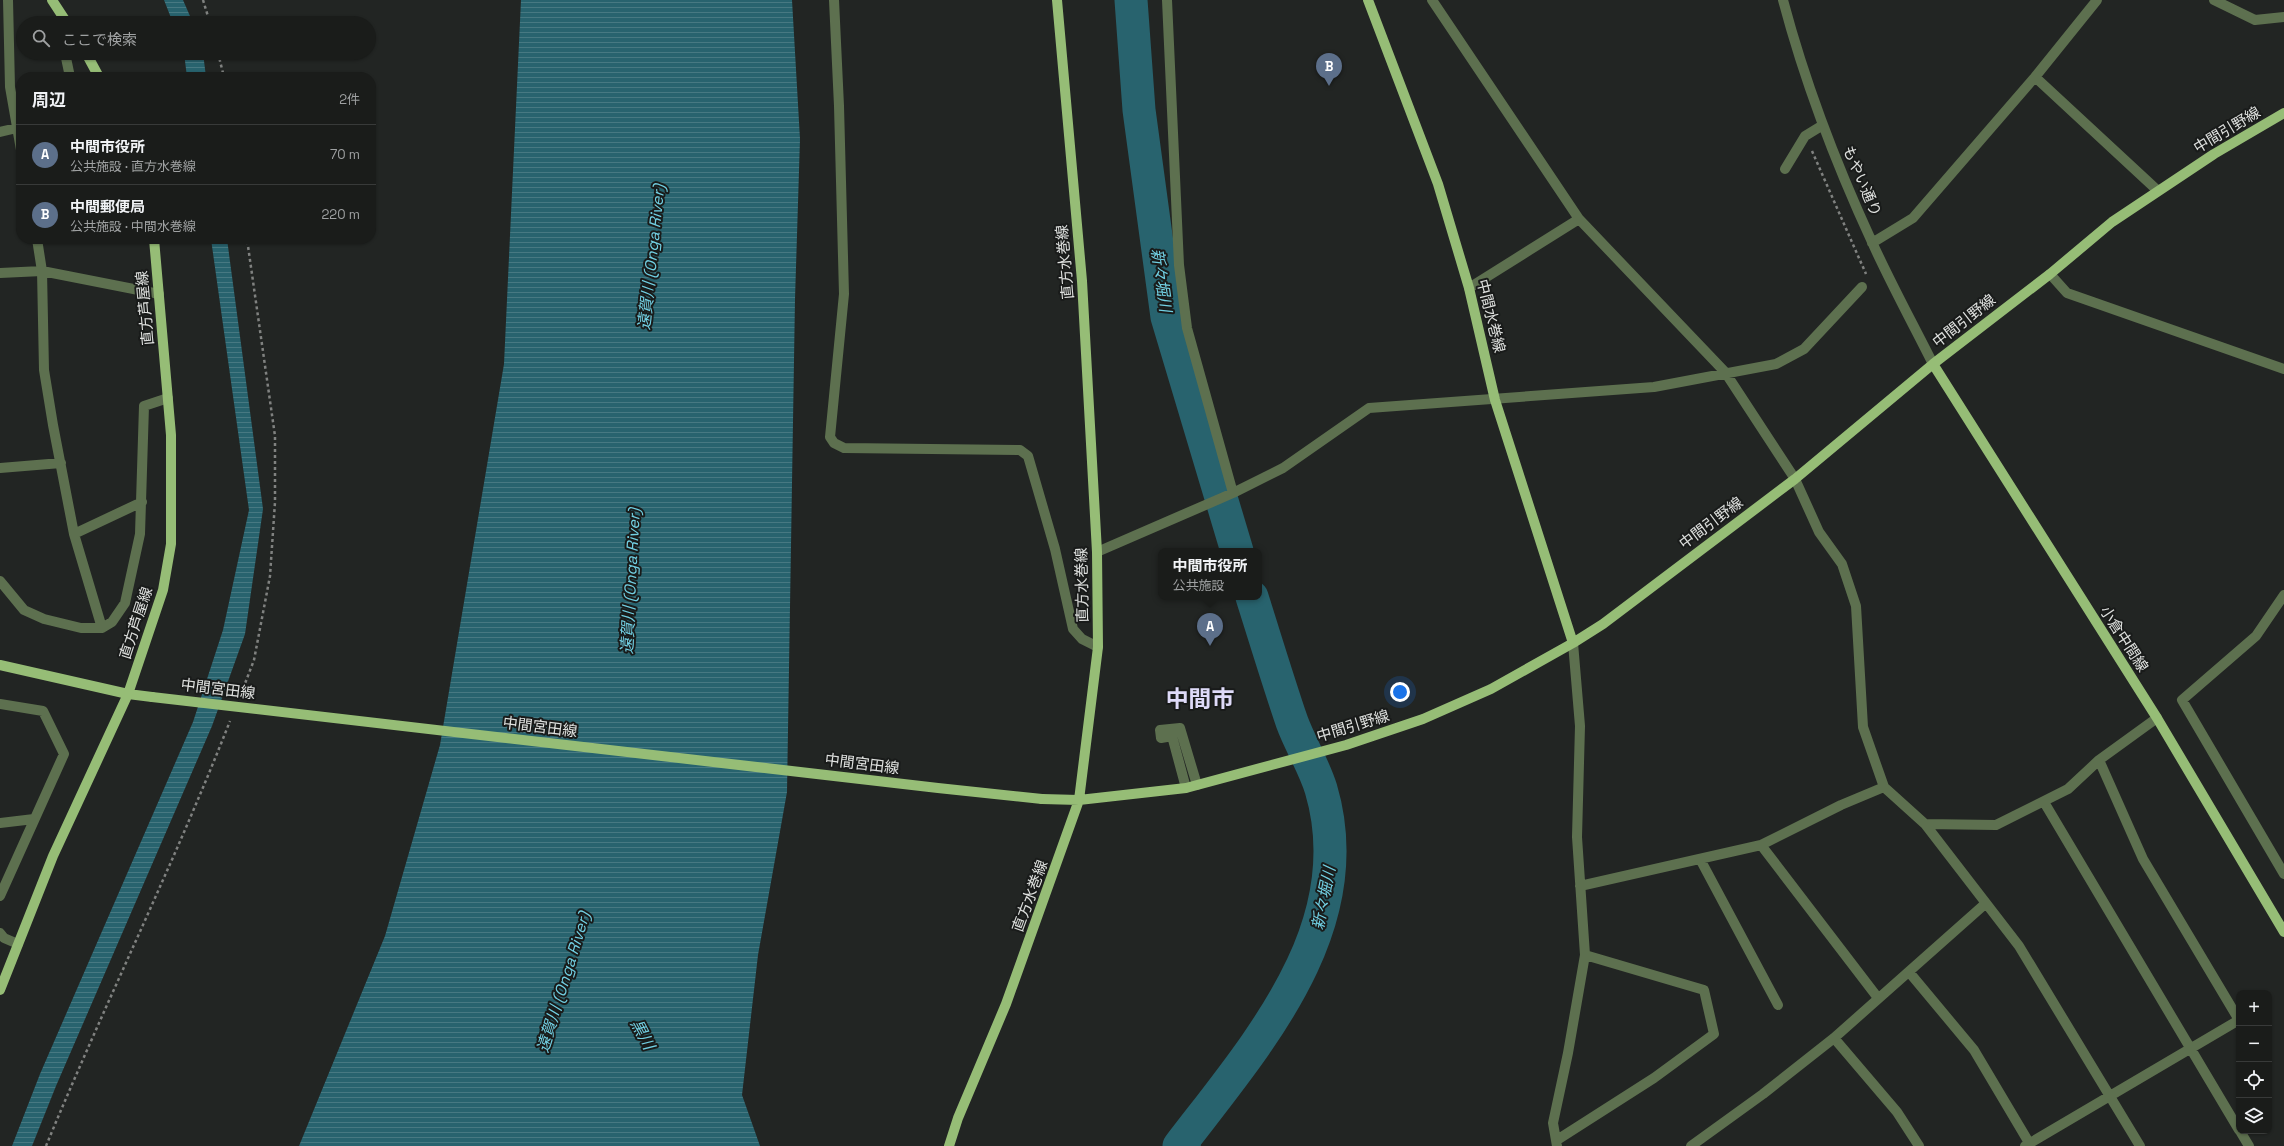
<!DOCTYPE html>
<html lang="ja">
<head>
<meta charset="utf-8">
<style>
	:root { --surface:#1a1c1a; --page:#272927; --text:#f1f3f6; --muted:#9fa1a2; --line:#383a39; --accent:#7c3aed }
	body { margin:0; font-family:"Space Grotesk","Noto Sans JP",sans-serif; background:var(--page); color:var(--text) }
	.controls { position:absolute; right:12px; bottom:12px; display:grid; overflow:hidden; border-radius:8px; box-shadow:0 1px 3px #0004 }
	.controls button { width:36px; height:36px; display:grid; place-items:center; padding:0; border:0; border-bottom:1px solid var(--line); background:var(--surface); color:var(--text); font:20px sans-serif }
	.you { position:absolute; left:1400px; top:692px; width:14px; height:14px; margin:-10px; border:3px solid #fff; border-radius:50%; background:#1a73e8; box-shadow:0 0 0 6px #1a73e833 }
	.badge { display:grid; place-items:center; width:26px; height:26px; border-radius:50%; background:var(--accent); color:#fff; font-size:13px; font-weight:700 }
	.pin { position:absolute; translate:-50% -33px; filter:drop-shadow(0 1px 2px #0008) }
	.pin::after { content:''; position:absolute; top:21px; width:14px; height:12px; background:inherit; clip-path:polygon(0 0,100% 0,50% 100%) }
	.popup { position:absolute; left:1158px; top:548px; width:104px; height:52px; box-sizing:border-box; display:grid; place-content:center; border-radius:8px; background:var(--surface); filter:drop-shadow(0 1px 3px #0005); font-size:13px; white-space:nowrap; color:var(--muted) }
	.popup b { font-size:15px; color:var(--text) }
	.popup::after { content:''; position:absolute; left:50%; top:100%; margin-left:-8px; border:8px solid transparent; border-top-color:var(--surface) }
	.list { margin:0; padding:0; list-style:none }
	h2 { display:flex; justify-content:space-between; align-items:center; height:52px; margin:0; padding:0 16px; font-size:17px }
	h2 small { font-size:13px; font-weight:400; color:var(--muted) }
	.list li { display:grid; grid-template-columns:26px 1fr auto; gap:12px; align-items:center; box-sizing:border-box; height:60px; padding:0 16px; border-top:1px solid var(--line) }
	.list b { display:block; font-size:15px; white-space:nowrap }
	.list p { margin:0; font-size:13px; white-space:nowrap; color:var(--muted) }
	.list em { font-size:13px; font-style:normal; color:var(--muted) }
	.icon { flex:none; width:22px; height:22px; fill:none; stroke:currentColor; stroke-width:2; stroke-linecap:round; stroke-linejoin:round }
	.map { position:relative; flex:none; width:2284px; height:1146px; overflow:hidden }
	.search { position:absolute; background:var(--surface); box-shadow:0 1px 3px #0004; left:16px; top:16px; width:360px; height:44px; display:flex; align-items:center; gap:10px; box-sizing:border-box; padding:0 14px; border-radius:22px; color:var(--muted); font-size:15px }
	.panel { position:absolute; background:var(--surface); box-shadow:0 1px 3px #0004; left:16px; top:72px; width:360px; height:172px; border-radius:16px }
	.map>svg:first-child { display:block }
	.water { fill:url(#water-rules) }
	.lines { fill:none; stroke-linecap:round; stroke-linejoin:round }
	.stream { stroke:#28636e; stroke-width:5.5 }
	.river { stroke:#28636e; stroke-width:33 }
	.path { stroke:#808280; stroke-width:2.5; stroke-dasharray:3 3; stroke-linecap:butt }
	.minor { stroke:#5d704f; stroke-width:10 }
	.major { stroke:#96bd76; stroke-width:10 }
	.major-bridge { stroke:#96bd76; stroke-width:10 }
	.labels { text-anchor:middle; stroke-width:4; stroke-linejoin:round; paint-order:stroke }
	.street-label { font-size:15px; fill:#dee0de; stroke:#191b1a }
	.water-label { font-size:16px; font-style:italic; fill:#72d0e3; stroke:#191b1a }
	.town-label { font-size:23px; font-weight:bold; fill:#dedaf8; stroke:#191b1a }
</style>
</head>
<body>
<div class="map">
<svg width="2284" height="1146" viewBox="0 0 2284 1146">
	<defs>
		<pattern id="water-rules" width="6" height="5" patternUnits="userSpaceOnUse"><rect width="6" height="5" fill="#28636e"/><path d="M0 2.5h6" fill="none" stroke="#477982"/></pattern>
	</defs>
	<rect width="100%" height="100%" fill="#222523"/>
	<path class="water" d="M164 0H183L193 23H173Z
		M521 0H792L800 139 795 299 787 792 758 955 742 1095 760 1146H299L385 936 440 745 504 364Z
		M184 53H203L206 77H187Z
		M211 239H227L263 509 245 634 212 726 56 1086 32 1146H12L40 1074 193 722 223 630 249 510Z"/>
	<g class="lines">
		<path class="stream" d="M1189 1133 1198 1146"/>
		<path class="river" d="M1131 0 1139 110 1167 317 1237 551
			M1179 1146C1257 1044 1362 927 1321 789 1314 766 1300 744 1292 722 1278 681 1265 638 1252 597"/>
		<path class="path" d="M203 0 210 23
			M218 53 224 77
			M1812 151 1866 274
			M241 694 254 660 270 576 275 502V436L247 239
			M46 1146C105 1003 174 864 230 721"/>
		<path class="minor" d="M8 0 10 87 21 150
			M834 0 839 106 844 294 830 437 834 443 844 448 1020 450 1028 456 1055 549 1073 629 1082 639 1098 647
			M1167 0 1179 265 1187 328 1233 493
			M1432 0 1579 219 1725 372 1795 479 1819 532 1842 564 1856 606 1863 727 1884 787 1925 824 2019 946 2140 1146
			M1783 0C1805 83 1836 164 1872 242 1891 284 1913 324 1933 364
			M2214 0 2255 20 2284 17
			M65 53 70 77
			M2035 77 2157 190
			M0 132 21 127
			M1785 169 1805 136 1823 125
			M37 239 42 271 44 370 53 425 74 534 102 628
			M1872 243 1913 218 2035 77 2097 0
			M0 273 42 271 159 294
			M2050 274 2067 293 2284 369
			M1469 288 1579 219
			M0 468 61 463
			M74 534 142 502
			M1097 552 1233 493 1283 468 1369 408 1654 387 1776 364 1804 349 1862 287
			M0 581 24 610 44 619 81 628H102L112 622 125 603 140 534 144 406 168 398
			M2284 595 2256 636 2182 700 2284 874
			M0 704 43 711 64 754 0 896
			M2099 760 2143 859 2239 1020
			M1186 788 1172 736 1161 738 1160 730 1180 728 1197 785
			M2044 802 2239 1130
			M0 823 34 819
			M1925 824 1996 825 2068 789 2099 760 2157 718
			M1761 845 1878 998
			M1700 859 1778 1005
			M1580 886 1761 845 1841 805 1884 787
			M0 933 4 938 18 944
			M1909 972 1974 1050 2031 1146
			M1834 1038 1897 1112 1919 1146
			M2240 1131 2249 1146
			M1557 1140 1654 1078 1714 1034 1704 990 1585 955
			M1557 1146 1553 1123 1568 1053 1585 955 1577 837 1580 726 1573 643
			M1691 1146 1763 1094 1834 1038 1985 904
			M2025 1146 2239 1020"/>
		<path class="major" d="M52 0 67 23
			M1368 0 1438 184 1469 288 1495 400 1573 643
			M86 53 99 77
			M1933 364 2157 718 2284 932
			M0 665 128 694 152 697
			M1042 799 1079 800 1186 788 1346 745 1423 719 1491 689 1573 643 1603 624 1795 479 1933 364 2050 274 2112 222 2214 154 2284 113
			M0 990 53 856 128 694 163 590 171 544V435L154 239
			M949 1146 958 1118 1006 1004 1079 800 1098 647 1097 552 1082 281 1057 0"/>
		<path class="major-bridge" d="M152 697 938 788 1042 799"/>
	</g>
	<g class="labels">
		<g class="street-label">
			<text transform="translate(2227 130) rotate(-31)" y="5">中間引野線</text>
			<text transform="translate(1862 181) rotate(67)" y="5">もやい通り</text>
			<text transform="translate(1065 262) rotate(-95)" y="5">直方水巻線</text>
			<text transform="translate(145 308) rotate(-95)" y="5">直方芦屋線</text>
			<text transform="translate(1491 316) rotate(76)" y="5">中間水巻線</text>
			<text transform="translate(1964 321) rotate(-38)" y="5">中間引野線</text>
			<text transform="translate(1711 523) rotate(-37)" y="5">中間引野線</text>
			<text transform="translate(1082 585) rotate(-91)" y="5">直方水巻線</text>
			<text transform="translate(136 623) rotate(-72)" y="5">直方芦屋線</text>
			<text transform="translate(2124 639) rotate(57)" y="5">小倉中間線</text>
			<text transform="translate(218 689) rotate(7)" y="5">中間宮田線</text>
			<text transform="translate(1353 726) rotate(-17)" y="5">中間引野線</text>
			<text transform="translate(540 727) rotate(7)" y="5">中間宮田線</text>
			<text transform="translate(862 764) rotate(7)" y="5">中間宮田線</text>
			<text transform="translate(1030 896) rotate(-70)" y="5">直方水巻線</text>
		</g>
		<g class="water-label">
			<text transform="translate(651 257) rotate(-84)" y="6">遠賀川 (Onga River)</text>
			<text transform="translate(1162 280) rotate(82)" y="6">新々堀川</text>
			<text transform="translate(630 581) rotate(-87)" y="6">遠賀川 (Onga River)</text>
			<text transform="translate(1323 898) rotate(-79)" y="6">新々堀川</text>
			<text transform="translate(563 982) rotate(-73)" y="6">遠賀川 (Onga River)</text>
			<text transform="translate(643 1034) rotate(62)" y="6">黒川</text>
		</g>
		<g class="town-label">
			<text x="1200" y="707">中間市</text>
		</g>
	</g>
</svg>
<div class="controls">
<button>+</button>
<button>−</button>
<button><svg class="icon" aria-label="locate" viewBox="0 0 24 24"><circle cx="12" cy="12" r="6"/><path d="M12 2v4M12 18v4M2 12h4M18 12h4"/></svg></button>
<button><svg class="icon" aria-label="layers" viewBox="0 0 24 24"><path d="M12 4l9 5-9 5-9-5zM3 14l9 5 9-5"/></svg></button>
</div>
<div class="you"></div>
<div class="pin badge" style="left:1210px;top:646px;background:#5c6f8a">A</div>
<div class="popup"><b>中間市役所</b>公共施設</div>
<div class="pin badge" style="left:1329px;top:86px;background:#5c6f8a">B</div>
<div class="search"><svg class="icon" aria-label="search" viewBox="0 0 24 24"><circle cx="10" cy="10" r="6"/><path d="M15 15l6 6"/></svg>ここで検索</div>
<section class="panel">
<h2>周辺<small>2件</small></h2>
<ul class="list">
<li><span class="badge" style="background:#5c6f8a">A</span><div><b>中間市役所</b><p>公共施設 · 直方水巻線</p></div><em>70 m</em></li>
<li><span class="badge" style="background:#5c6f8a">B</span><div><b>中間郵便局</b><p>公共施設 · 中間水巻線</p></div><em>220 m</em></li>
</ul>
</section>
</div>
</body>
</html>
